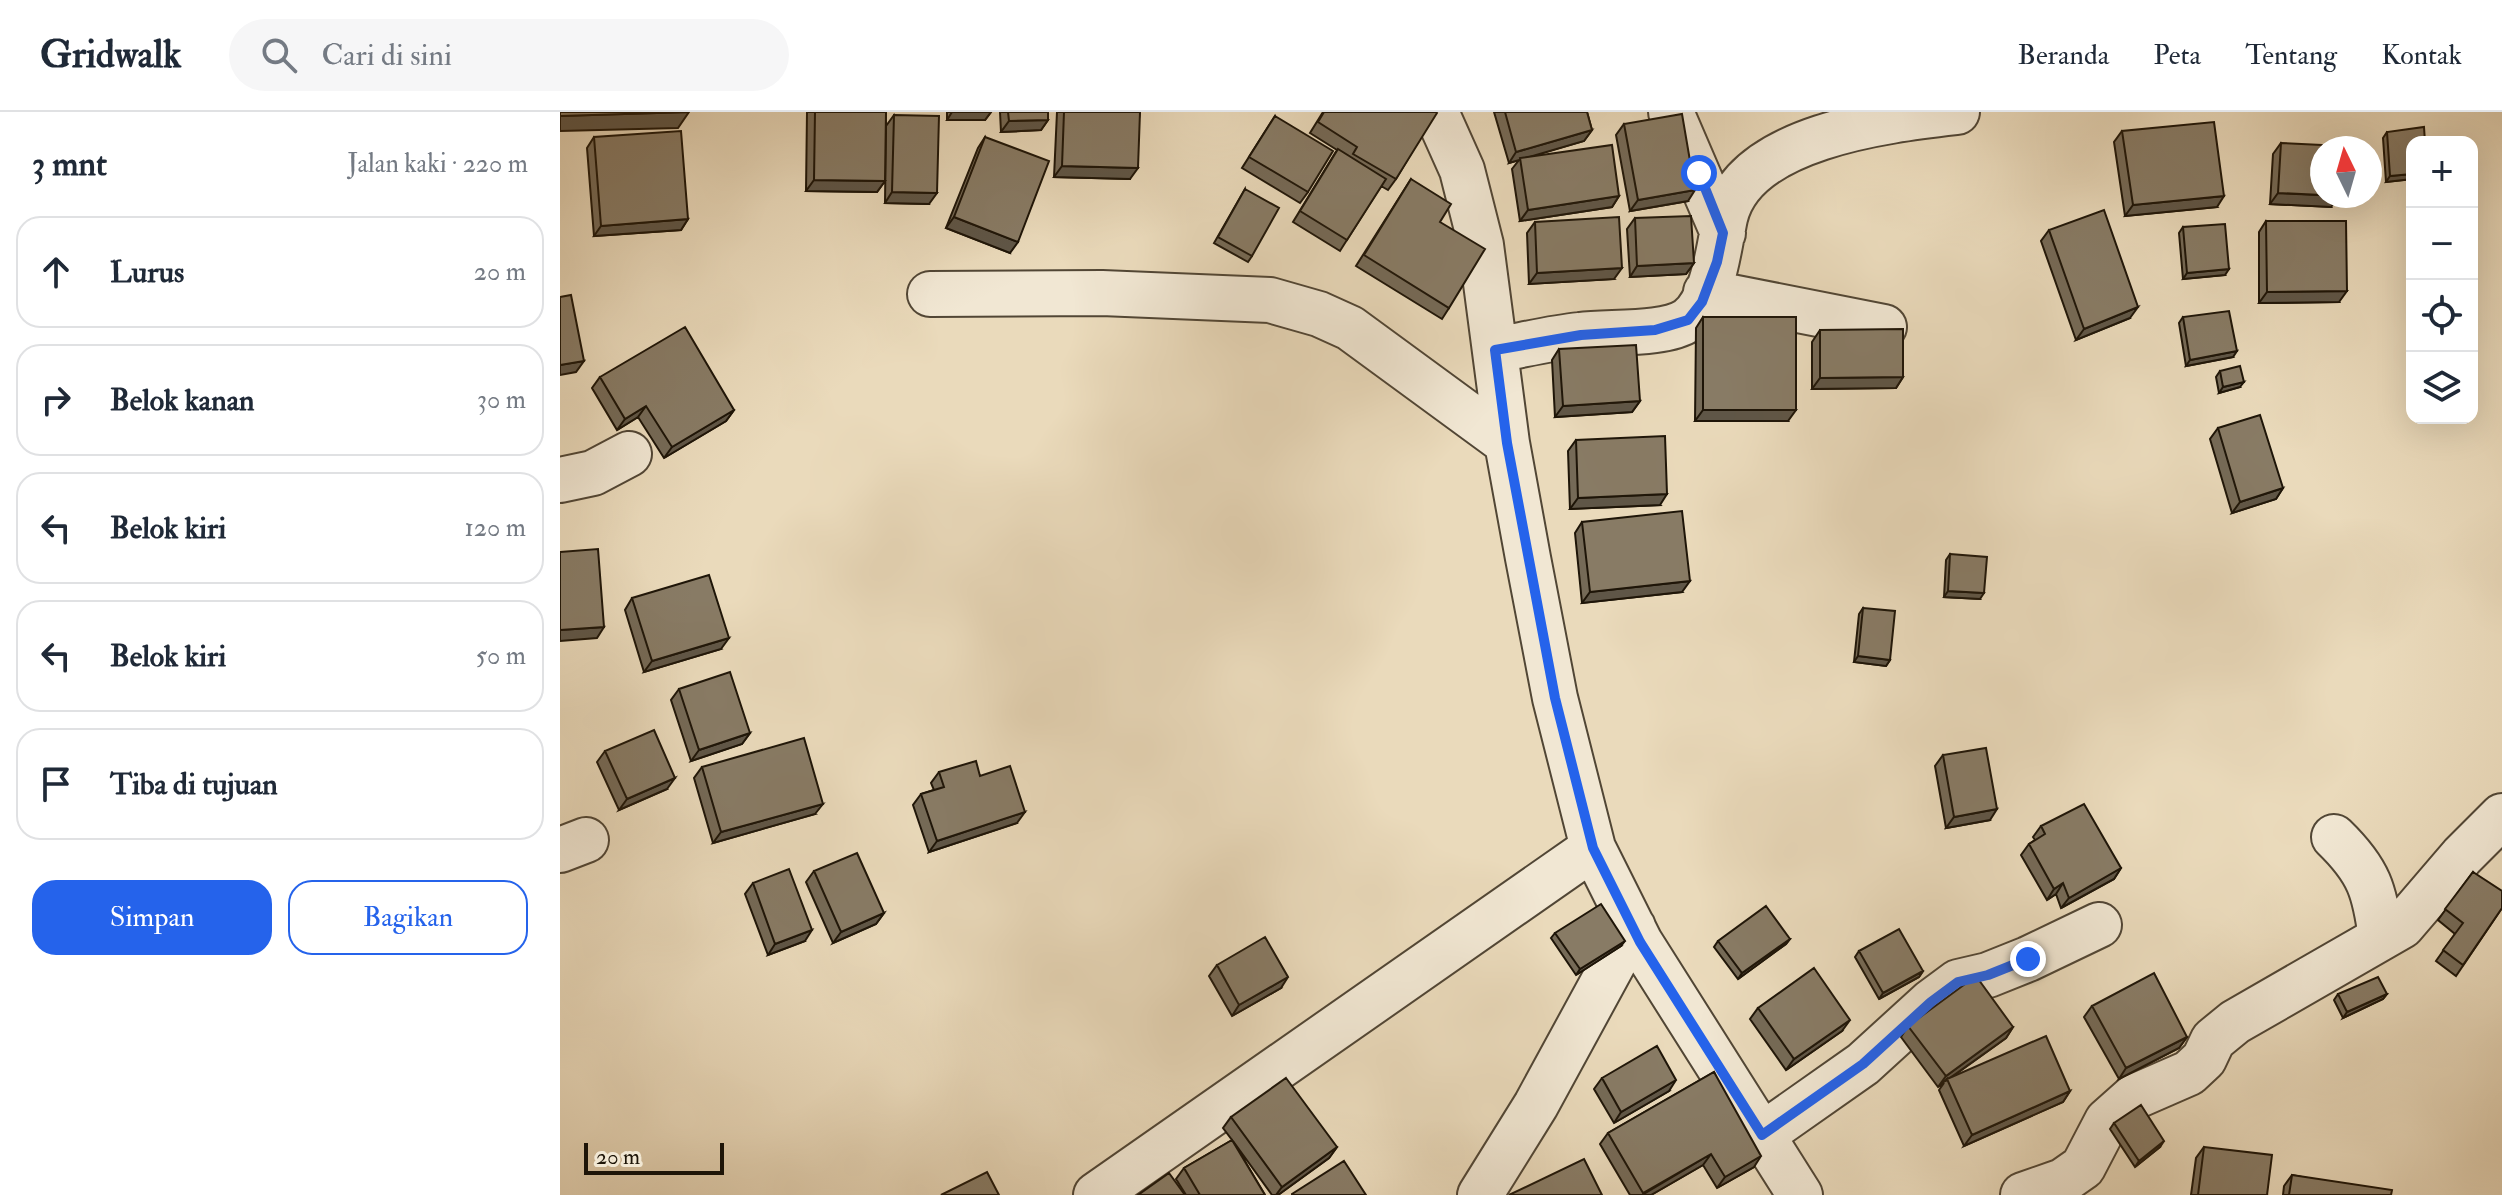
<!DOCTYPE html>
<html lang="id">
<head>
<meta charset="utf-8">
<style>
	:root { --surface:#fff; --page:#f6f6f7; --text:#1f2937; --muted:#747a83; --line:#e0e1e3; --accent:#2563eb }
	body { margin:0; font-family:"IM FELL Double Pica",serif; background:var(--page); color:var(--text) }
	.controls { position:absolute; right:24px; top:24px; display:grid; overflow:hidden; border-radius:16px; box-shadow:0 8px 32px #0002 }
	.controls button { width:72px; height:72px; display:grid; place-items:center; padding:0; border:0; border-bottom:2px solid var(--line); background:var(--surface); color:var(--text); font:40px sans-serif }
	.compass { position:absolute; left:1750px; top:24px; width:72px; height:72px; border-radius:50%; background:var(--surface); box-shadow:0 8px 32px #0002; rotate:355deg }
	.scale { position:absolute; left:24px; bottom:20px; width:140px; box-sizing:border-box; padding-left:8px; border:4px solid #1e1508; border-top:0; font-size:22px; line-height:28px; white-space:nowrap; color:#1e1508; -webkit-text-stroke:6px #f1e7d3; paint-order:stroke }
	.stop { position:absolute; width:24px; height:24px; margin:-18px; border:6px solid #2563eb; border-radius:50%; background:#fff }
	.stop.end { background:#2563eb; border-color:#fff; box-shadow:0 2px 8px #0008 }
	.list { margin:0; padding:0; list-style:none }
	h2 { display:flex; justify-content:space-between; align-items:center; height:104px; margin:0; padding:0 32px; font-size:34px }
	h2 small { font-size:26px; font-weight:400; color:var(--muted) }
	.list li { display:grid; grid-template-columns:52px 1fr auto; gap:24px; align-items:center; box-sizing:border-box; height:112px; margin:0 16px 16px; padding:0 16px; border:2px solid var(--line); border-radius:24px }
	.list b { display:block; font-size:30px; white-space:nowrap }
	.list em { font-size:26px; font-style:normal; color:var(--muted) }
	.actions { display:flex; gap:16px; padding:24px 32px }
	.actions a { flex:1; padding:18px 0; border:2px solid var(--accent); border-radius:24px; text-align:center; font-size:28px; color:var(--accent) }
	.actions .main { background:var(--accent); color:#fff }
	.icon { flex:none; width:44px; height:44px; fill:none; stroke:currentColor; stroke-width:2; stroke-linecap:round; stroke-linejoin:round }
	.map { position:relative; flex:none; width:1942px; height:1083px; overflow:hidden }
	header { display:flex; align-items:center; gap:48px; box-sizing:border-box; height:112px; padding:0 40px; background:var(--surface); border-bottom:2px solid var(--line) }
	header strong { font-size:38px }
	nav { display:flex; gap:44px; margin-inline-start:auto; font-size:28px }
	.search { width:560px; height:72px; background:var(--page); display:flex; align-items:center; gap:20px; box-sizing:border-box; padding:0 28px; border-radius:44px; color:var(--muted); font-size:30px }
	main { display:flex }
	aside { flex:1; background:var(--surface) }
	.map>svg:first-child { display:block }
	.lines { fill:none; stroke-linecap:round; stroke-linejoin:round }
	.minor-casing { stroke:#514635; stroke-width:48 }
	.minor { stroke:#f1e7d3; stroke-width:44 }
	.wall { fill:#756a57; stroke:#1e1508; stroke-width:2 }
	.shaded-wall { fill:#5f5647; stroke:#1e1508; stroke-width:2 }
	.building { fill:#887b65; stroke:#1e1508; stroke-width:2 }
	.route { stroke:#2563eb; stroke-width:10 }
</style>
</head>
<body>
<header>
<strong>Gridwalk</strong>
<div class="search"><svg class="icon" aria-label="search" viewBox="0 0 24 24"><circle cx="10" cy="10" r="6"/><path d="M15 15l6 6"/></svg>Cari di sini</div>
<nav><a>Beranda</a><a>Peta</a><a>Tentang</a><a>Kontak</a></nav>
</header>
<main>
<aside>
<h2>3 mnt<small>Jalan kaki · 220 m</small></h2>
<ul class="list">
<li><svg class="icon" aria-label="ahead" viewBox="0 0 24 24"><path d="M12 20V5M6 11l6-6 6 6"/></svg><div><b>Lurus</b></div><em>20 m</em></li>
<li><svg class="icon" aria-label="right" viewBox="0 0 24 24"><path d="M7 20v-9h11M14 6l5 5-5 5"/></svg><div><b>Belok kanan</b></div><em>30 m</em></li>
<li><svg class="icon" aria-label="left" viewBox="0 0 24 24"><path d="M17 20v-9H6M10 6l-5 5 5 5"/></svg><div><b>Belok kiri</b></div><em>120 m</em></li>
<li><svg class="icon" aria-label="left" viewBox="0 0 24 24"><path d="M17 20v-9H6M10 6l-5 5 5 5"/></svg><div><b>Belok kiri</b></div><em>50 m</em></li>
<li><svg class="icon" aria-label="arrive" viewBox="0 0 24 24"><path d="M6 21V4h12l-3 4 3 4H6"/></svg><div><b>Tiba di tujuan</b></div></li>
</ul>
<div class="actions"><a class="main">Simpan</a><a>Bagikan</a></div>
</aside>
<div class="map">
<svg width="1942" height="1083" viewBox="0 0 1942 1083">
	<rect width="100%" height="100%" fill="#eadabb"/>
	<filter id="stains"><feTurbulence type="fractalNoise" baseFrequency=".0025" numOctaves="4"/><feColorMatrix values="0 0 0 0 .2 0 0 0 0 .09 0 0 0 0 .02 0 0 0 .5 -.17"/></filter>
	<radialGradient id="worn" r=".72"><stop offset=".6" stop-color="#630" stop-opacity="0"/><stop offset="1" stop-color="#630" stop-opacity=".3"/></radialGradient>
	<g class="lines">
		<g class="minor-casing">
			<path id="minor" d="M876 0 902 58 921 133 947 331 968 446 995 586 1033 736 1080 830 1240 1083
				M1111 0 1163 121
				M1146 180 1324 215
				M370 182 542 181 710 188 759 202 790 216 947 331
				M935 238C963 233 991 226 1020 223 1049 219 1104 224 1128 208 1154 189 1159 134 1165 106 1184 24 1328 8 1397 0
				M0 368 33 361 69 342
				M1774 725C1809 759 1815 779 1821 826
				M0 738 26 728
				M1202 1023 1303 952 1371 890 1398 870 1428 863 1468 847 1539 813
				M536 1083 1033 736
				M920 1083 976 993 1073 815
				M1463 1083 1503 1069 1523 1055 1547 1009 1574 985 1629 961 1644 947 1653 928 1675 910 1842 814 1902 744 1942 704"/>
		</g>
		<use href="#minor" class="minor"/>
	</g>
	<path class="wall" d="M247 0H326L325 69 317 80 246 79Z
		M387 0H431L425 8H387Z
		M440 0H488V8L481 18 441 20Z
		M497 0H580L570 67 494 65Z
		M763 0H876L836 67 828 78 821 74 780 139 733 110 777 38 750 21Z
		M934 0H1027L1032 18 1024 29 968 45 1059 84 1052 95 960 109 952 57 959 48 949 51Z
		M334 3 369 92 325 91 326 14Z
		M715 4 748 80 740 91 682 56Z
		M1064 12 1128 89 1070 99 1056 23Z
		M1562 19 1657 95 1565 104 1554 30Z
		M1827 20 1852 30V67L1826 70 1823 26Z
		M34 25 128 107 121 118 34 124 27 36Z
		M425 25 450 141 386 116 418 36Z
		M1721 31 1771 95 1710 92 1713 42Z
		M851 67 880 110 889 196 882 207 796 154Z
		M685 77 692 144 688 150 654 131Z
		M1075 106 1134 151 1126 162 1070 165 1067 117Z
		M1706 109 1779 190 1699 191V120Z
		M975 110 1054 167 969 172 967 121Z
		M1623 115 1665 163 1623 167 1619 121Z
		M1489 118 1570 206 1516 228 1481 129Z
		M1143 205 1228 309H1135L1136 216Z
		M1623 205 1673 245 1626 254 1619 211Z
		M1260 218 1343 265 1336 276 1252 277V230Z
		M999 237 1080 289 1072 300 995 305 992 248Z
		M1660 259 1680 275 1659 281 1656 265Z
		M40 265 174 298 166 309 104 346 78 305 57 318 32 276Z
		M1658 316 1723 376 1716 387 1672 401 1650 327Z
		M1016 328 1100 393 1010 397 1008 339Z
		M1022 410 1122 480 1022 491 1015 421Z
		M1390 442 1420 487 1384 485 1386 448Z
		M72 486 161 537 84 560 65 498Z
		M1303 496 1330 548 1326 554 1294 550 1299 502Z
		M119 577 190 621 182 632 131 649 111 588Z
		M45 639 107 677 59 698 37 650Z
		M1383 643 1430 708 1386 716 1375 654Z
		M142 655 255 702 153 731 134 666Z
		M379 660 420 664 457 711 369 740 353 693 361 682 374 678 371 671Z
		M1481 714 1561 756 1554 767 1501 796 1496 782 1487 788 1461 743 1469 732 1475 728 1473 725Z
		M254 759 324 801 316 812 273 831 246 770Z
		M1913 760 1942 796 1896 864 1876 849 1895 822 1878 808Z
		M193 771 245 829 208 843 185 782Z
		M995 821 1061 834 1016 863 991 826Z
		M1230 827 1226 832 1178 867 1154 835 1158 829Z
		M1299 839 1363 859 1359 865 1319 887 1295 845Z
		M657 853 721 876 672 904 649 864Z
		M1778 882H1827L1823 887 1783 906 1774 888Z
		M1532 894 1627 925 1619 936 1559 967 1524 905Z
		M1198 896 1282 919 1226 958 1190 907Z
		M1348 914 1453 915 1446 926 1392 965 1510 979 1503 990 1404 1034 1379 978 1384 971 1378 975 1341 925Z
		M1154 960 1194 1055 1157 1076 1143 1053 1091 1083H1070L1040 1032 1048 1021Z
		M1042 966 1109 979 1054 1011 1034 977Z
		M671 1005 777 1035 769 1046 718 1083H712L673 1029 705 1083H626L616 1067 624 1056 672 1028 663 1016Z
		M1554 1011 1600 1035 1575 1055 1550 1017Z
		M1644 1035 1707 1083H1631L1636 1046Z
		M1732 1063 1831 1083H1723L1724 1074Z"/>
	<path class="shaded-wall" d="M129 0 118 16 0 19V4Z
		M392 0H431L425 8H387Z
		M488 8 481 18 441 20 449 9Z
		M1032 18 1024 29 949 51 956 40Z
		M502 54 578 56 570 67 494 65Z
		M1852 62V67L1826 70 1830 64Z
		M254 68 325 69 317 80 246 79Z
		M1135 78 1128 89 1070 99 1078 88Z
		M332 80 377 81 369 92 325 91Z
		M1718 81 1779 84 1771 95 1710 92Z
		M1059 84 1052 95 960 109 968 98Z
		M1664 84 1657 95 1565 104 1573 93Z
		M394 105 458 130 450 141 386 116Z
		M128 107 121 118 34 124 41 114Z
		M1134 151 1126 162 1070 165 1077 154Z
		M1062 156 1054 167 969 172 977 161Z
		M1669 157 1665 163 1623 167 1627 161Z
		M1787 179 1779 190 1699 191 1707 180Z
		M1578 195 1570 206 1516 228 1524 217Z
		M1677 239 1673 245 1626 254 1630 248Z
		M24 249 16 260 0 263V253Z
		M1343 265 1336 276 1252 277 1260 266Z
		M1684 270 1680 275 1659 281 1663 275Z
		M1080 289 1072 300 995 305 1003 294Z
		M86 294 78 305 57 318 65 307Z
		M174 298 166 309 104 346 112 335Z
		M1143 298H1236L1228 309H1135Z
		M1723 376 1716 387 1672 401 1680 390Z
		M1107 382 1100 393 1010 397 1018 386Z
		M1130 469 1122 480 1022 491 1030 480Z
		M1388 479 1424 481 1420 487 1384 485Z
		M44 515 37 526 0 529V518Z
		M169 526 161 537 84 560 92 549Z
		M1298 544 1330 548 1326 554 1294 550Z
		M190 621 182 632 131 649 139 638Z
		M115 666 107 677 59 698 67 687Z
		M263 692 255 702 153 731 161 720Z
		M1437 697 1430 708 1386 716 1394 705Z
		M465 700 457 711 369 740 377 729Z
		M1561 756 1554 767 1501 796 1509 786Z
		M1503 771 1496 782 1487 788 1494 777Z
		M324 801 316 812 273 831 281 820Z
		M252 818 245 829 208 843 215 832Z
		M1230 827 1226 832 1178 867 1182 861Z
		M1065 829 1061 834 1016 863 1020 857Z
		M1363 859 1359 865 1319 887 1323 881Z
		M728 865 721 876 672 904 679 893Z
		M1827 882 1823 887 1783 906 1787 900Z
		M1290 908 1282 919 1226 958 1234 947Z
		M1453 915 1446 926 1387 968V967L1378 975 1386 964Z
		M1627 925 1619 936 1559 967 1566 956Z
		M1116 968 1109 979 1054 1011 1061 1000Z
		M1510 979 1503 990 1404 1034 1412 1023Z
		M1604 1029 1600 1035 1575 1055 1579 1049Z
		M777 1035 769 1046 718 1083H716L722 1075Z
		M1151 1042 1143 1053 1091 1083H1082Z
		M1201 1044 1194 1055 1157 1076 1165 1065Z"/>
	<path class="building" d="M0 0H129L0 4Z
		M255 0H326L325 69 254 68Z
		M448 0H488V8L449 9Z
		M504 0H580L578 56 502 54Z
		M764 0H876L877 1 836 67 793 42 797 35 758 10Z
		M945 0H1027L1032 18 956 40Z
		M1122 2 1135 78 1078 88 1064 12Z
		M334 3 379 4 377 81 332 80Z
		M715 4 773 39 748 80 689 45Z
		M1654 10 1664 84 1573 93 1562 19Z
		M1864 15 1865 30H1852V62L1830 64 1827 20Z
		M121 19 128 107 41 114 34 25Z
		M425 25 489 49 458 130 394 105Z
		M1721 31 1782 34V36H1762V83L1718 81Z
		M1052 33 1059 84 968 98 960 46Z
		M778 37 826 67 787 128 740 99Z
		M851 67 891 92 880 110 925 137 889 196 804 143Z
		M685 77 719 96 692 144 658 125Z
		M1544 98 1578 195 1524 217 1489 118Z
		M1131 104 1134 151 1077 154 1075 106Z
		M1059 105 1062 156 977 161 975 110Z
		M1706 109H1786L1787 179 1707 180Z
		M1665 112 1669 157 1627 161 1623 115Z
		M11 183 24 249 0 253V185Z
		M1669 199 1677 239 1630 248 1623 205Z
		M1143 205H1236V298H1143Z
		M125 215 174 298 112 335 86 294 65 307 40 265Z
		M1343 217V265L1260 266V218Z
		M1076 233 1080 289 1003 294 999 237Z
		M1680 254 1684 270 1663 275 1660 259Z
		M1700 303 1723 376 1680 390 1658 316Z
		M1105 324 1107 382 1018 386 1016 328Z
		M1122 399 1130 469 1030 480 1022 410Z
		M38 437 44 515 0 518V440Z
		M1390 442 1427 445 1424 481 1388 479Z
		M149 463 169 526 92 549 72 486Z
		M1303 496 1335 499 1330 548 1298 544Z
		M170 560 190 621 139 638 119 577Z
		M94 618 115 666 67 687 45 639Z
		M244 626 263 692 161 720 142 655Z
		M1426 636 1437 697 1394 705 1383 643Z
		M416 649 420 664 450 654 465 700 377 729 361 682 384 675 379 660Z
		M1524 692 1561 756 1509 786 1503 771 1494 777 1469 732 1485 722 1481 714Z
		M297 741 324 801 281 820 254 759Z
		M229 757 252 818 215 832 193 771Z
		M1913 760 1942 779V796L1903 853 1883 838 1903 811 1885 797Z
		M1041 792 1065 829 1020 857 995 821Z
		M1206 794 1230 827 1182 861 1158 829Z
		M1339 817 1363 859 1323 881 1299 839Z
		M705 825 728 865 679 893 657 853Z
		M1254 856 1290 908 1234 947 1198 896Z
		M1594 861 1627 925 1566 956 1532 894Z
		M1416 864 1453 915 1386 964 1348 914Z
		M1818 865 1827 882 1787 900 1778 882Z
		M1486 924 1510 979 1412 1023 1387 967Z
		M1097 934 1116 968 1061 1000 1042 966Z
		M1154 960 1201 1044 1165 1065 1151 1042 1083 1081 1048 1021Z
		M726 966 777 1035 722 1075 671 1005Z
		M1581 993 1604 1029 1579 1049 1554 1011Z
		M672 1028 705 1083H640L624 1056Z
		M1644 1035 1712 1043 1707 1083H1638Z
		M1024 1047 1042 1083H949Z
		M784 1049 806 1083H732V1082Z
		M427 1060 439 1083H381Z
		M609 1061 625 1083H578Z
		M1732 1063 1832 1078 1831 1083H1729Z"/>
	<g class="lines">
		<path class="route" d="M1139 61 1163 121 1157 150 1142 190 1128 208 1095 218 1021 223 935 238 947 331 995 586 1033 736 1080 830 1202 1023 1303 952 1371 890 1398 870 1428 863 1468 847"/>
	</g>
	<rect width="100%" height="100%" filter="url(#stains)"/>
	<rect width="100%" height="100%" fill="url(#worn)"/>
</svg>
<div class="controls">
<button>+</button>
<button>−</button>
<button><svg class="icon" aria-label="locate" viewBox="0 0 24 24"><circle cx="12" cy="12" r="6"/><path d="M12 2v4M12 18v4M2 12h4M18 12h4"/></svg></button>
<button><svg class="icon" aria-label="layers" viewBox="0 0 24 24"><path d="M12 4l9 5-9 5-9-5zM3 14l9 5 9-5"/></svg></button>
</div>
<svg class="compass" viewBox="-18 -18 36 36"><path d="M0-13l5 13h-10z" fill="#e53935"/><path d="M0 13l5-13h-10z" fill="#747a83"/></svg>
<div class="scale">20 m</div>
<div class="stop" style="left:1139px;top:61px"></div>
<div class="stop end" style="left:1468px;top:847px"></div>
</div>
</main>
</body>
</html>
